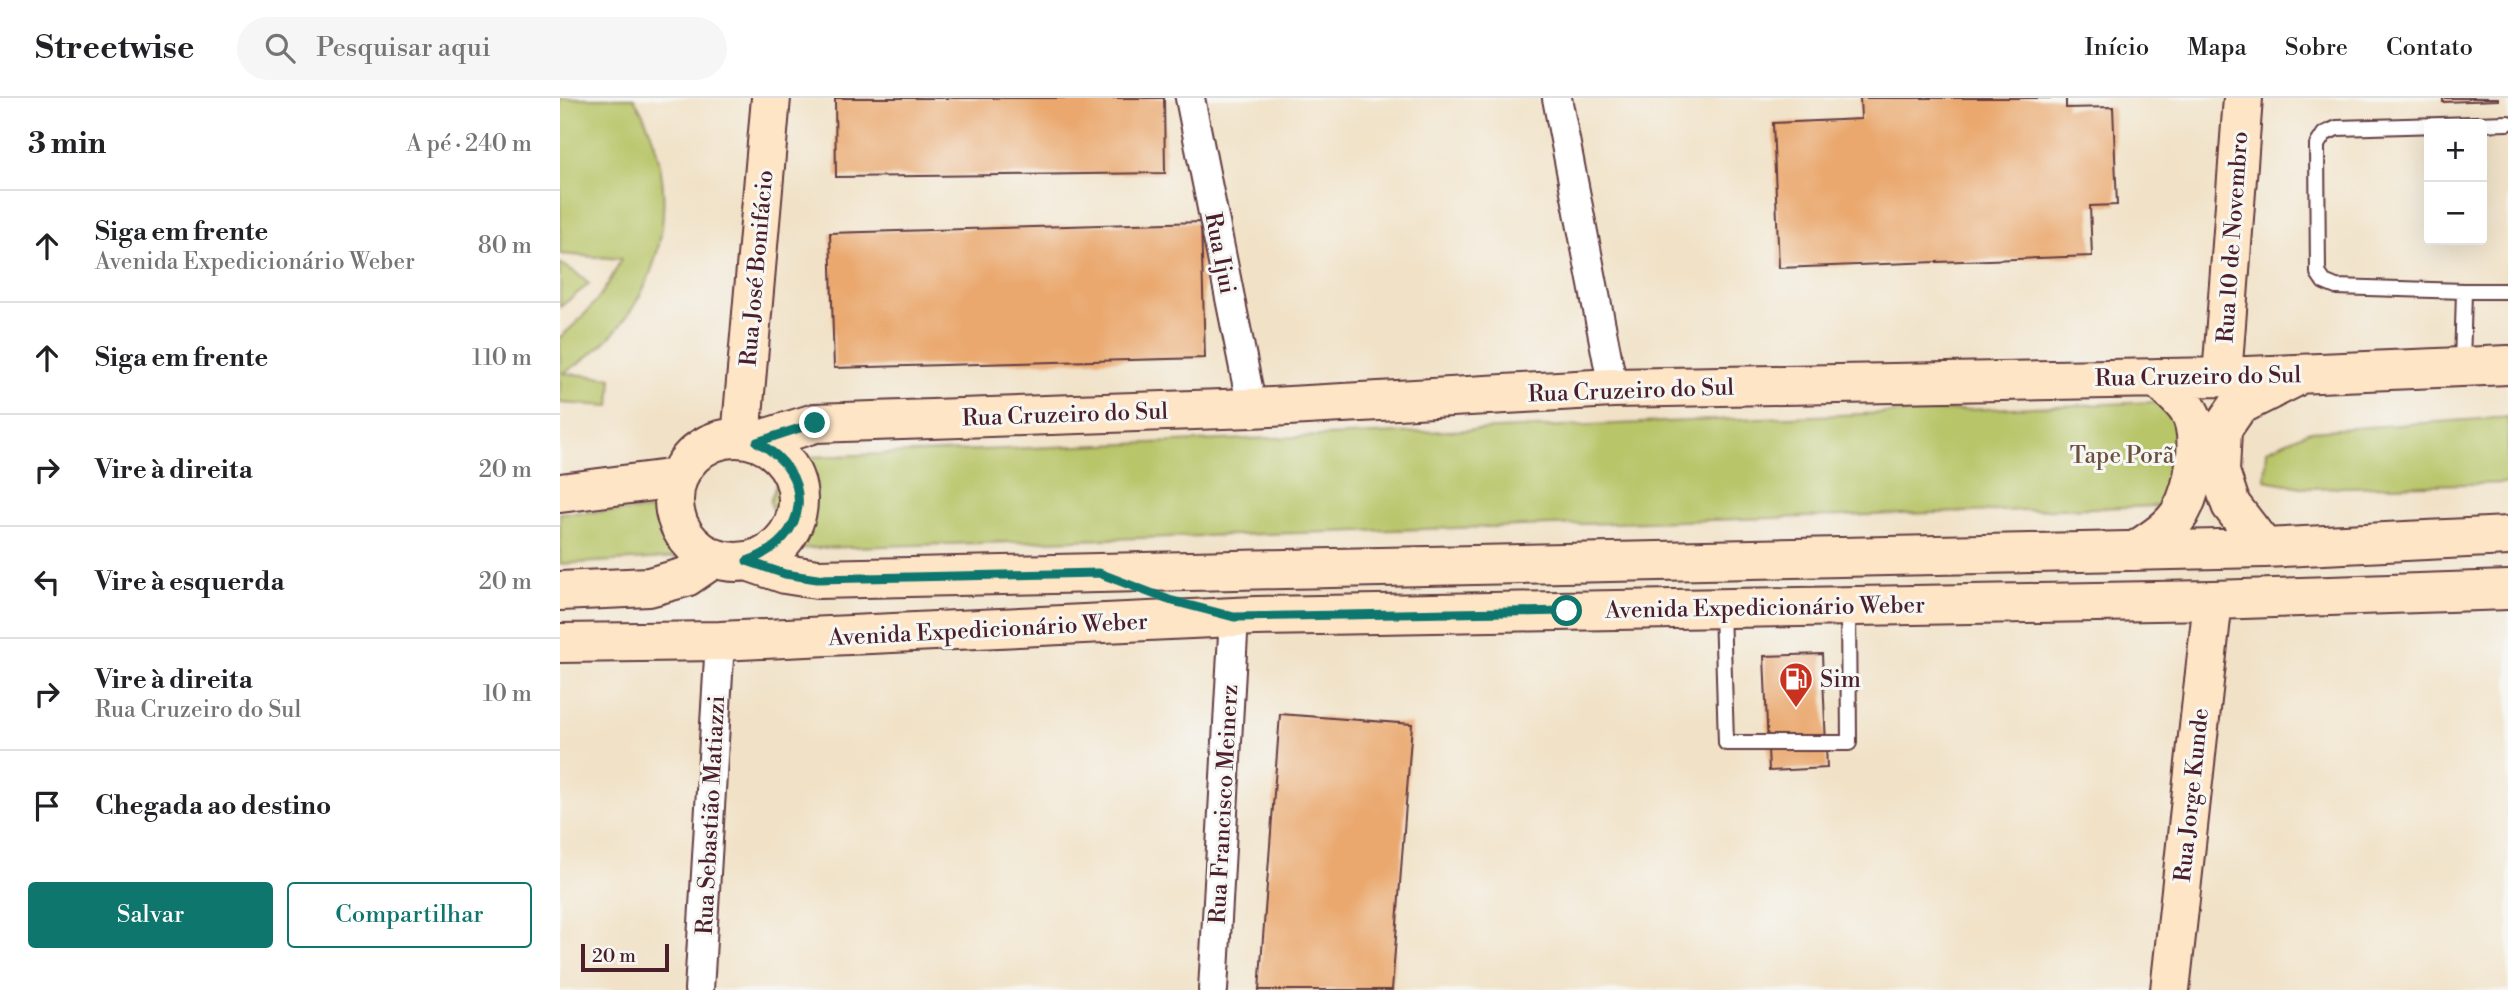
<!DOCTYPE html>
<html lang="pt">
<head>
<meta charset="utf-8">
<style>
	:root { --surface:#fff; --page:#f6f6f6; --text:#202124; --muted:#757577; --line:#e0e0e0; --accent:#0f766e }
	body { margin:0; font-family:"Libre Bodoni",serif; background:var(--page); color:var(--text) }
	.controls { position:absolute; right:21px; top:21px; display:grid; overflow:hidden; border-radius:7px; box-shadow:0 7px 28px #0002 }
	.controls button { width:63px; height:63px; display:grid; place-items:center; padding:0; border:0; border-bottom:2px solid var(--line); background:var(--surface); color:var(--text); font:35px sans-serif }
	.scale { position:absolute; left:21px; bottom:18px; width:88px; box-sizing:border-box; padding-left:7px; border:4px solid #4a1f2b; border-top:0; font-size:19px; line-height:24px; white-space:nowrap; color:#4a1f2b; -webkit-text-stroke:5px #f6f6f2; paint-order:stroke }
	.stop { position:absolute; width:21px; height:21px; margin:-16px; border:5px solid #0f766e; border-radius:50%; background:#fff }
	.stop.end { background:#0f766e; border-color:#fff; box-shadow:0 2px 7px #0008 }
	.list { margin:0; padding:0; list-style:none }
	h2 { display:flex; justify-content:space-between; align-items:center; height:91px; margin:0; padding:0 28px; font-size:30px }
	h2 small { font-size:23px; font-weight:400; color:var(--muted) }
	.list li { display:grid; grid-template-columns:46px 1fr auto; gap:21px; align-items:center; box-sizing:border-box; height:112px; padding:0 28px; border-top:2px solid var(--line) }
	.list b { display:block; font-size:26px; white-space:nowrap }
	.list p { margin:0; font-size:23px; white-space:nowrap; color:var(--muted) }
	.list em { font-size:23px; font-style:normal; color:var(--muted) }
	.actions { display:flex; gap:14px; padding:21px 28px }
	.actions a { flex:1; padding:16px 0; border:2px solid var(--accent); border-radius:7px; text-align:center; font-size:24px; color:var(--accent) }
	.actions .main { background:var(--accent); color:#fff }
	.icon { flex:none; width:38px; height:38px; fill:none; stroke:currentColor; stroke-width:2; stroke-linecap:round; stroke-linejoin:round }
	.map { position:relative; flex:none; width:1948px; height:892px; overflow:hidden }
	header { display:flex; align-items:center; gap:42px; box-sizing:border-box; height:98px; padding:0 35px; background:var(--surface); border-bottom:2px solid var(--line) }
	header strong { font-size:33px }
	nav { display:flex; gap:38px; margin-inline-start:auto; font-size:24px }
	.search { width:490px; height:63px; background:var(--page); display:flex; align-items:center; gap:18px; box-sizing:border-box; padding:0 24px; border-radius:38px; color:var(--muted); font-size:26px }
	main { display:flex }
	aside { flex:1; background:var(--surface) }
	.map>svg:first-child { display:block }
	.green { fill:#b8c567; stroke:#817249; stroke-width:2 }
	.building { fill:#eaa86e }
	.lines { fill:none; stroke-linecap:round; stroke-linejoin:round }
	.lane-casing { stroke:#633c42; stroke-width:18 }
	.street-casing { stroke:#633c42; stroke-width:32 }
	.secondary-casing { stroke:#633c42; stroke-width:42 }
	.lane { stroke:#fff; stroke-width:14 }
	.street { stroke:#fff; stroke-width:28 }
	.secondary { stroke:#fde5c5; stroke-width:38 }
	.route { stroke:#0f766e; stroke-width:9 }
	.labels { text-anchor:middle; stroke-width:6; stroke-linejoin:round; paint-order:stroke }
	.street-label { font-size:23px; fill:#4a1f2b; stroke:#f6f6f2 }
	.park-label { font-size:23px; fill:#6b513d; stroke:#f6f6f2 }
	.poi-label { font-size:23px; fill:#4a1f2b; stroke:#f6f6f2; text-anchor:start }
</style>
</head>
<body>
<header>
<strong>Streetwise</strong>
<div class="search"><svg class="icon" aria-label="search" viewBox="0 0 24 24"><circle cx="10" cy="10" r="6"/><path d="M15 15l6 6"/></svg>Pesquisar aqui</div>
<nav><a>Início</a><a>Mapa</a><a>Sobre</a><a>Contato</a></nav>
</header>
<main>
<aside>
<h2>3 min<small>A pé · 240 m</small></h2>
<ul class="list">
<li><svg class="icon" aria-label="ahead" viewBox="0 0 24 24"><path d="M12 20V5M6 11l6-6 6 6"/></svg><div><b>Siga em frente</b><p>Avenida Expedicionário Weber</p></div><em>80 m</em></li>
<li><svg class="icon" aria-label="ahead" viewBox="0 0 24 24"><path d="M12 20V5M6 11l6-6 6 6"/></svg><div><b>Siga em frente</b></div><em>110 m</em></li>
<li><svg class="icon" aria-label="right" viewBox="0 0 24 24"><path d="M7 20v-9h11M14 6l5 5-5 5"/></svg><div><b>Vire à direita</b></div><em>20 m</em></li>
<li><svg class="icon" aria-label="left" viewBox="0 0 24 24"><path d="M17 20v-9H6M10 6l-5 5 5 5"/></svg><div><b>Vire à esquerda</b></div><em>20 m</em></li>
<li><svg class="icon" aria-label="right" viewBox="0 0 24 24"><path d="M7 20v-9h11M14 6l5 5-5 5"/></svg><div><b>Vire à direita</b><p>Rua Cruzeiro do Sul</p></div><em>10 m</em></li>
<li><svg class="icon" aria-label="arrive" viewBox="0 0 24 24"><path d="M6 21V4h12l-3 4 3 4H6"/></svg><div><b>Chegada ao destino</b></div></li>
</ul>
<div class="actions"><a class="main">Salvar</a><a>Compartilhar</a></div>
</aside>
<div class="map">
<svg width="1948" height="892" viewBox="0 0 1948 892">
	<rect width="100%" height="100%" fill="#f6f6f2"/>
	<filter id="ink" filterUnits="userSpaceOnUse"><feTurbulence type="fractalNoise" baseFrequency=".0143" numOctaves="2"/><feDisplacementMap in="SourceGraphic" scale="14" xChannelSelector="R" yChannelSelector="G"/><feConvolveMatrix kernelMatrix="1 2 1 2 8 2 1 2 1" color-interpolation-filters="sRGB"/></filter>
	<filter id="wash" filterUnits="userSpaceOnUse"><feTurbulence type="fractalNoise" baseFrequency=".00686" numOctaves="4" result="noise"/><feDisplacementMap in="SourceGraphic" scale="28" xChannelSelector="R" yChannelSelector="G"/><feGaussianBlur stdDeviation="1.57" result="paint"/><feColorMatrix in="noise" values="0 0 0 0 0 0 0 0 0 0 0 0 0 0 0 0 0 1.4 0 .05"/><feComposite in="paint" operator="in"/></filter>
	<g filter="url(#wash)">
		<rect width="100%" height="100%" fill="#f1e2c7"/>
		<path class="green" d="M0 0H74C123 80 110 183 42 247 30 257 17 268 3 275L52 280 50 308 0 305V239C28 217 47 193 61 161L0 156Z
			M0 165 15 174 29 186 0 209Z
			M1595 304 1616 320 1613 388 1600 408 228 451 210 404 225 360Z
			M1948 319V385L1747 390 1705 382 1707 352 1750 333Z
			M127 411 126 459 0 466V415Z"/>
		<g id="blocks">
			<path class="building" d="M275 0H604L605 75 276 79Z
				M1300 0H1506V10L1553 9 1557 107 1530 108 1532 158 1219 170 1213 25 1301 21Z
				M1883 0H1938V2L1883 4Z
				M641 124 645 260 274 270 270 135Z
				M1262 556 1267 670 1209 673 1204 558Z
				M720 616 852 626 832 892H699Z"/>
		</g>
	</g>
	<g filter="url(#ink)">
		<use href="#blocks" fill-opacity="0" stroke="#633c42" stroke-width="2"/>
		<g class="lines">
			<g class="lane-casing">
				<path id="lane" d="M1904 193 1776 189 1764 184 1758 175 1757 47 1764 36 1777 30 1948 25
					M1902 268 1904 193H1948
					M1162 512 1166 645H1289L1288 509"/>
			</g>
			<g class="street-casing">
				<path id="street" d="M630 0 692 310
					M997 0 1053 290
					M139 892 160 543
					M653 892 674 519"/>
			</g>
			<g class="secondary-casing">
				<path id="secondary" d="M1662 279 1683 0
					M181 340 211 0
					M114 402a62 62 0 1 1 124 0a62 62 0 1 1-124 0Z
					M197 343 255 325 692 310 1053 290 1662 279 1948 267
					M0 395 117 380
					M1704 450 1671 407 1660 374 1662 331 1678 308 1732 281
					M1575 453C1590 443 1610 431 1620 415 1634 390 1645 335 1627 310 1619 299 1606 289 1597 280
					M187 463 225 476 257 481 1704 450 1948 438
					M0 493 89 489 126 479 154 460
					M0 545 160 543 696 518 1653 502 1948 492
					M1610 892 1653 502"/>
			</g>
			<use href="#lane" class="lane"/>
			<use href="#street" class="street"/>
			<use href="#secondary" class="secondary"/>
		</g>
	</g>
	<g class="lines" filter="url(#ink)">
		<path class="route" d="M255 325 197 344C257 376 250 441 187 463L225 476 257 481 539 475 609 502 674 519 1007 513"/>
	</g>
	<defs>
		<g id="fuel-pin" transform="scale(1.75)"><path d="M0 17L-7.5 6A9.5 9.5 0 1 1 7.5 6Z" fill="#c8321e" stroke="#f6f6f2"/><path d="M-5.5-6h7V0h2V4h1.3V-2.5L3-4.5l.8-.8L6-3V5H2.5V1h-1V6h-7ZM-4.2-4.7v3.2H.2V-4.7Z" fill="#fff"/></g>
	</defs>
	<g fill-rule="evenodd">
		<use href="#fuel-pin" x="1236" y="581"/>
	</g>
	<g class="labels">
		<g class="street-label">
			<text transform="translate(1672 139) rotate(-86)" y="8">Rua 10 de Novembro</text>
			<text transform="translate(661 155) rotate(79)" y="8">Rua Ijui</text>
			<text transform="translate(196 170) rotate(-85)" y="8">Rua José Bonifácio</text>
			<text transform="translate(1638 278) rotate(-1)" y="8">Rua Cruzeiro do Sul</text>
			<text transform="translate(1071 292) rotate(-2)" y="8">Rua Cruzeiro do Sul</text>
			<text transform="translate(505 316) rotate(-2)" y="8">Rua Cruzeiro do Sul</text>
			<text transform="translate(1205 509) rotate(-1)" y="8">Avenida Expedicionário Weber</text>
			<text transform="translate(428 531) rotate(-3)" y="8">Avenida Expedicionário Weber</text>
			<text transform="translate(1631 697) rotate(-84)" y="8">Rua Jorge Kunde</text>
			<text transform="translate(663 706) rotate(-87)" y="8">Rua Francisco Meinerz</text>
			<text transform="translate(150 717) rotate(-87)" y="8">Rua Sebastião Matiazzi</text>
		</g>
		<g class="park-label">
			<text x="1562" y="365">Tape Porã</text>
		</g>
		<g class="poi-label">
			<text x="1260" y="589">Sim</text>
		</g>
	</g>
</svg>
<div class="controls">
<button>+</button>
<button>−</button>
</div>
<div class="scale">20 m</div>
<div class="stop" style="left:1007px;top:513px"></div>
<div class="stop end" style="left:255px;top:325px"></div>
</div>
</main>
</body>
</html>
